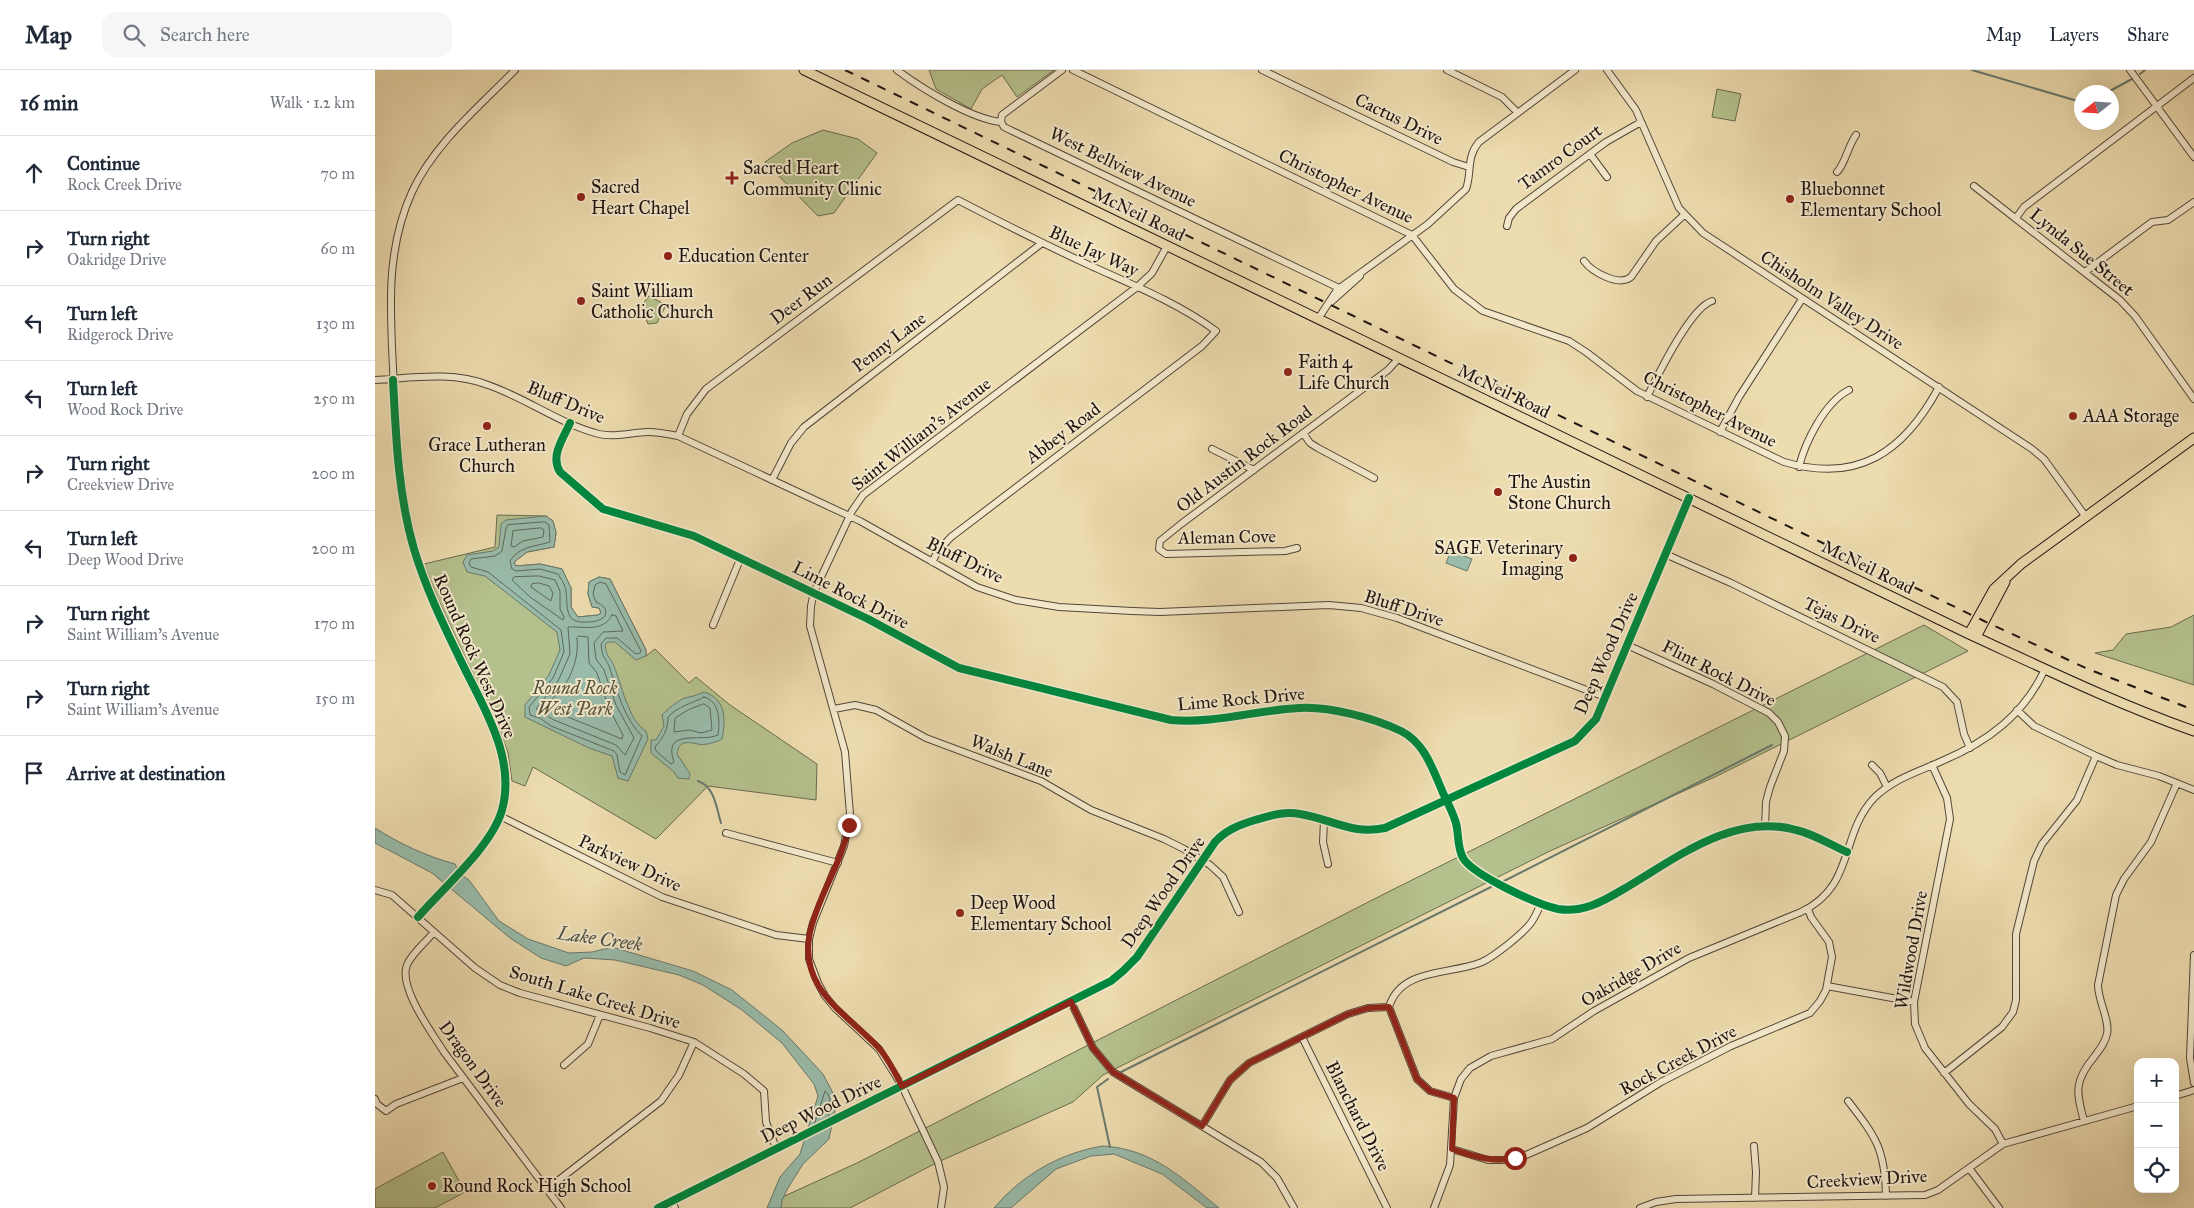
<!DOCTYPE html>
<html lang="en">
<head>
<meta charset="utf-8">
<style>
	:root { --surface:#fff; --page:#f6f6f7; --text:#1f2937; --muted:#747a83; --line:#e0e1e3 }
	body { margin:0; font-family:"IM FELL Great Primer",serif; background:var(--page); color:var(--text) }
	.controls { position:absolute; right:15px; bottom:15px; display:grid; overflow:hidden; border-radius:10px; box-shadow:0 5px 20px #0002 }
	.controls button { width:45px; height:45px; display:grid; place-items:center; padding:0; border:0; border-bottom:1px solid var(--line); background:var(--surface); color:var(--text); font:25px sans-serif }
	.compass { position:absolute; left:1699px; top:15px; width:45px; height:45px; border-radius:50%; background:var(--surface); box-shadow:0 5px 20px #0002; rotate:253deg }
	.stop { position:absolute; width:15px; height:15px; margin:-11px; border:4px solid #8f2418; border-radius:50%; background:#fff }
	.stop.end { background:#8f2418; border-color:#fff; box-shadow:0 1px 5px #0008 }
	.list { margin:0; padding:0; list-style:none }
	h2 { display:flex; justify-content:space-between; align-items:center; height:65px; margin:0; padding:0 20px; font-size:21px }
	h2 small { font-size:16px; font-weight:400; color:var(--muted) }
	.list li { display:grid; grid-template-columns:32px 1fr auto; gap:15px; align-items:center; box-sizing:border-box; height:75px; padding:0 20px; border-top:1px solid var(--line) }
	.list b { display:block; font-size:19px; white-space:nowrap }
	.list p { margin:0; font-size:16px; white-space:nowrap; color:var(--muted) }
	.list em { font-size:16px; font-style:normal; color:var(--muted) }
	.icon { flex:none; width:28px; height:28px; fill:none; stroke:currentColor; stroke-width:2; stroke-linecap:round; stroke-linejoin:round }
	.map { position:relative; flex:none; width:1819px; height:1138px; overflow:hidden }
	header { display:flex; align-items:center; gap:30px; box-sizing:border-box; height:70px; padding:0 25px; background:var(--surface); border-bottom:1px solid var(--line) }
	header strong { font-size:24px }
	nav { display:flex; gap:28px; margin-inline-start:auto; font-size:18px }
	.search { width:350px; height:45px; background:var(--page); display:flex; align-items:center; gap:12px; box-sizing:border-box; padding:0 18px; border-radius:15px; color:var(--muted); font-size:19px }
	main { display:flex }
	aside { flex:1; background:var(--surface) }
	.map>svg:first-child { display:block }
	.green { fill:#b5c18d; stroke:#6a6a4e }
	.water { fill:#99bcab; stroke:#68796d }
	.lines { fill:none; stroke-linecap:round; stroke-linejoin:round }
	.shore { stroke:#5c685e; stroke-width:1 }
	.stream { stroke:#68796d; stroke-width:2 }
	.minor-casing { stroke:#524638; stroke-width:8 }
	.major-casing { stroke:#1f1410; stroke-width:11 }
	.minor { stroke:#f3e8cb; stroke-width:6 }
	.major { stroke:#eddcaf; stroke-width:9 }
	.rail { stroke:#1f1410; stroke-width:2; stroke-dasharray:9 9; stroke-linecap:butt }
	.cycleway-casing { stroke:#f3e8cb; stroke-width:11 }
	.cycleway { stroke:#00873e; stroke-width:8 }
	.route { stroke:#8f2418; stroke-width:6 }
	.poi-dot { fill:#8f2418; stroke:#f3e8cb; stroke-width:2 }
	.labels { text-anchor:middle; stroke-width:4; stroke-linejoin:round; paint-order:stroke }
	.street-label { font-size:18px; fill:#1f1410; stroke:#f3e8cb }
	.poi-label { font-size:18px; fill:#1f1410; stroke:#f3e8cb; text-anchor:start }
	.park-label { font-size:18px; font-style:italic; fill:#54513c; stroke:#f3e8cb }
	.water-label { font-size:19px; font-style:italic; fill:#4a4f46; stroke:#f3e8cb }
</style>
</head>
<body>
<header>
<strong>Map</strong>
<div class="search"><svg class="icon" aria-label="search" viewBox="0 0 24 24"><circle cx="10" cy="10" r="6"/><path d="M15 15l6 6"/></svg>Search here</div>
<nav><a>Map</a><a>Layers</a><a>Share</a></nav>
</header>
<main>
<aside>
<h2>16 min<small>Walk · 1.2 km</small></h2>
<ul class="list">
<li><svg class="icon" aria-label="ahead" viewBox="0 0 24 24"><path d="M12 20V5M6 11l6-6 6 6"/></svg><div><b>Continue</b><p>Rock Creek Drive</p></div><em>70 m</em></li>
<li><svg class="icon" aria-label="right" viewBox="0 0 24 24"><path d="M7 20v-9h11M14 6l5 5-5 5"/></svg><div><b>Turn right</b><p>Oakridge Drive</p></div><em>60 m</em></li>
<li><svg class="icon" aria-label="left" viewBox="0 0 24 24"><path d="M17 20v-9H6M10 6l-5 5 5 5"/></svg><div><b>Turn left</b><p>Ridgerock Drive</p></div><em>130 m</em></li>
<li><svg class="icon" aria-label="left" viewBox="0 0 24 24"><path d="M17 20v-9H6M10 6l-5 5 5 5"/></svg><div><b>Turn left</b><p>Wood Rock Drive</p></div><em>250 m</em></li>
<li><svg class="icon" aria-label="right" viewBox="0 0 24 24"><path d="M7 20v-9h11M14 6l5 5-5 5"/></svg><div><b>Turn right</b><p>Creekview Drive</p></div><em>200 m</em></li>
<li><svg class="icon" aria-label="left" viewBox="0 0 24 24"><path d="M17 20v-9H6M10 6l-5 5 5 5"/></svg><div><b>Turn left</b><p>Deep Wood Drive</p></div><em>200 m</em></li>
<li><svg class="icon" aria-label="right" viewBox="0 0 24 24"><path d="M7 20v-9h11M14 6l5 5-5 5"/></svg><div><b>Turn right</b><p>Saint William's Avenue</p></div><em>170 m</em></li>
<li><svg class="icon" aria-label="right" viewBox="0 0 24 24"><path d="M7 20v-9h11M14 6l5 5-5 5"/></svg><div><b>Turn right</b><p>Saint William's Avenue</p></div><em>150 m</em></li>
<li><svg class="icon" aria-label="arrive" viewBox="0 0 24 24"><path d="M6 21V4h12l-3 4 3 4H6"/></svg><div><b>Arrive at destination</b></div></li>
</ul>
</aside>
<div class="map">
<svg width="1819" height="1138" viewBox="0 0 1819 1138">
	<rect width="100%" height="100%" fill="#eddcaf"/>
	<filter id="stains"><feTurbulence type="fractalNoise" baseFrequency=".004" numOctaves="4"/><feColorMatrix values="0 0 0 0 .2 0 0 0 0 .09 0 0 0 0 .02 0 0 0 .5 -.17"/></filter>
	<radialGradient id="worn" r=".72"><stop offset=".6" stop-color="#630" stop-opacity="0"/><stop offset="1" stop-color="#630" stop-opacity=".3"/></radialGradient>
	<path class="green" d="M554 0H679L642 27 627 5 607 19 596 39 561 19Z
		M1342 19 1366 24 1360 51 1337 47Z
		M448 60 483 69 502 83 459 143 443 146 390 92 417 73Z
		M274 226 291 235 282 253 273 254 266 236Z
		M122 445 171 446 178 451 181 463 179 477 152 482 139 492 141 496 165 494 187 499 196 518V537L203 547 223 545 226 543 224 538 217 537 213 524 214 512 224 507 235 509 271 580V586L280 579 314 613 321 607 355 635 442 694 441 730 333 716 281 769 158 697 150 716 137 711 133 683 126 664 63 529 49 494 120 477Z
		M1819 545V615L1720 583 1738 580 1751 564 1796 557Z
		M1549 555 1593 581 1340 707 1175 781 728 1005 698 1032 563 1092 475 1138H405L403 1129 482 1093 1015 821Z
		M68 1082 90 1122 60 1138H0V1119Z"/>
	<path class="water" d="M171 446 178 451 181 463 179 477 152 482 139 492 141 496 165 494 187 499 196 518V537L203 547 223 545 226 543 224 538 217 537 213 524 214 512 224 507 235 509 271 580V586L261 590 240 572H233L230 575C232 589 235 586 239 596 246 613 254 652 271 661L273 669 253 711 243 708 237 686 214 678 150 647V635L174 605 185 580 182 562 110 506 92 502 88 492 92 485 118 481 124 477 126 454 131 450Z
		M1076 481 1097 489 1092 501 1071 493Z
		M329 622C351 629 351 649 347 669 342 672 329 676 323 674 312 672 304 670 302 684L315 704 314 709 303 708 299 702 276 683V670H281L289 656 287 645C293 639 302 631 310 628 318 626 320 626 329 622Z
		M0 758C25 774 51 786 80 794L85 804 94 810 124 851 153 869 194 883 217 882 237 877 318 901 357 920 407 960 448 1004 459 1025 461 1036 454 1069 428 1094 413 1118 407 1130 406 1138H392L405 1107 425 1084 443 1026 439 1014 407 973 367 940 328 915 304 905 240 890 209 888 191 896 166 888 135 868 57 803 0 773Z
		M728 1076C778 1079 807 1108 844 1138H832L787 1104 739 1084 716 1086 681 1099 636 1138H619C647 1105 685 1083 728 1076Z"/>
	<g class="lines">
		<path class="shore" d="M170 452 174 455 175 472C159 477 145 476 135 491L137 499 141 501 165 499 183 504C186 509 191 516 191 522 193 537 189 554 212 552 219 552 225 551 230 546 233 538 227 535 221 532L218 524 220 515 225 512 231 514 266 581 265 583 261 584 242 568H231L226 574C227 590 232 588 235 599 242 621 250 650 267 666L250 705 245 702 242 685 239 681 176 656 165 648 155 645 154 637 178 608 189 582 186 560 113 502 96 497 94 493 96 489 120 486 127 481 131 458 133 455Z
			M166 458 169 460 168 467 148 471 139 477 136 476 138 461Z
			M164 506 180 510 185 521V539L189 547 188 550 155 527 137 510 139 507Z
			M164 513 174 516 178 523 176 531 156 517 157 514Z
			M237 545 241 546 248 561 228 562 219 573 221 589 229 600 241 635 259 668 250 685 241 675 179 650 161 639 183 611 195 584 193 557C208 556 228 563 237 545Z
			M204 566 213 567 214 593 222 603 234 638 248 665 247 669 183 643 173 636C176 629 183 624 188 617 198 604 204 585 202 568Z
			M329 627C345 631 345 651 343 665 326 673 287 657 299 692L296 694 281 681 280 677C288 668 293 660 293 647 303 636 316 634 329 627Z
			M329 634 335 638 337 660 326 663 315 660 299 662 300 648 313 640Z
			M439 1055 450 1021C458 1027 455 1038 453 1048"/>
		<path class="stream" d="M1597 0 1706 32
			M1765 4 1770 0
			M1733 22 1757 9
			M323 711C340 717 341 737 346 753
			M1129 811 1397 675
			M746 1002 1116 817
			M733 1009 722 1017 735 1077"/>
		<g class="minor-casing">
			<path id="minor" d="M522 0C546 18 596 49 626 52L629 57 964 218
				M698 0 1037 165 1079 219 1108 241 1194 271 1211 282 1262 321 1409 392C1483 414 1529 382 1564 317
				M887 0 1078 92 1094 97
				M1072 0 1127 27 1143 43
				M1232 0 1261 40 1304 138 1328 163 1657 379 1669 389 1711 447
				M1755 0 1819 87
				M626 52 627 45 687 0
				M1215 84 1232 107
				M1462 102C1470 94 1473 76 1481 65
				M1599 116 1745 230 1760 246 1819 329
				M1641 148 1649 137 1819 8
				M1132 156 1134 148 1141 139 1231 72 1266 52
				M1209 191C1217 202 1244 217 1256 207L1281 171 1309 145
				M1710 202 1777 152 1793 150 1819 132
				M956 232 985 206
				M943 249 962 220 1053 154 1091 119C1097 103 1091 87 1104 72L1200 0
				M0 310C38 308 76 301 113 315 151 328 185 354 224 364 240 368 257 362 273 362 283 362 293 364 303 366L485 451 602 517 641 530 684 537 757 541 785 542 954 535 986 538 1022 548 1230 627
				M1272 327C1283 305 1315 238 1337 231
				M195 353C188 369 175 386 185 402L228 439 319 466 493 549 584 598 796 650C839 654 882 640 924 638 954 636 999 648 1026 661 1050 673 1058 700 1068 723 1073 733 1078 743 1081 753 1084 765 1082 777 1088 788 1098 805 1163 835 1183 839 1207 843 1227 832 1247 820 1299 790 1357 742 1421 760 1439 764 1456 775 1472 782
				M1345 362 1364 327 1427 229
				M928 363 935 373 943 378 999 408
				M303 366 312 344 331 319 583 130C627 153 671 175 716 196 758 215 803 233 841 261L827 276 576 467 563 481 557 492
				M837 379 879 400
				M1424 397C1430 372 1450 332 1474 320
				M397 410 416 373 429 357 667 173
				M922 478 910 481 791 484 784 479 785 471 806 454 1013 300 1024 288
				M1290 484 1356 513 1568 617 1582 632 1589 664 1595 678
				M338 555 366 487
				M1252 575 1338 614 1394 643 1403 652 1410 666 1409 681 1395 717 1391 732 1390 757
				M459 639 480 635 501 640 551 668 666 711 716 740 789 769 809 779 835 795 848 807 864 842
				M1642 640 1659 656 1721 686 1742 695 1784 706 1819 720
				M1497 695 1505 703 1512 717
				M1557 695 1572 728 1575 749 1539 932 1540 954 1550 978 1594 1034 1620 1059 1628 1074
				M125 746 287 827 401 865 434 869
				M949 751 948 772 953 794
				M351 763 463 793
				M0 820 17 825 100 898 125 915 145 923 275 958 319 972 369 1004 389 1021 391 1052 401 1078
				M43 847C71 815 121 773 129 731 137 689 114 651 97 615 86 591 74 567 63 542 26 465 22 382 18 298 15 238 11 179 37 122 59 74 104 37 140 0
				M59 862C51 872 37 883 32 895 23 917 57 963 69 982L186 1138
				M1819 885 1815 988 1819 1013
				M1452 916 1539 932
				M696 932 718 978 738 1002 886 1092 902 1108 919 1138
				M1014 937C1026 897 1077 905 1107 892 1120 886 1146 865 1155 854 1160 848 1163 840 1166 833
				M1014 937 1042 1009 1055 1021 1079 1028
				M927 967 1012 1138
				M189 995 213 974 225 945
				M1569 1003 1627 957 1638 942 1641 930V864L1659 791 1667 774 1702 730 1721 686
				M1800 1026 1819 1020
				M0 1029 2 1034 11 1041 21 1034 88 1008
				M1473 1031C1501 1067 1510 1079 1511 1126
				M1709 1051C1701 1022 1699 1011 1719 987 1725 979 1730 973 1732 964 1735 950 1723 931 1723 915L1741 825 1749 809 1776 772 1802 713
				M827 1056 855 1010 874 993 973 944 993 938 1014 937
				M1379 1076 1381 1102 1380 1128
				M1077 1079 1113 1090H1130L1151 1085 1212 1058 1286 1012 1356 976 1435 943 1445 931 1451 920 1457 887 1454 872 1436 847 1433 839
				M1594 1098 1624 1138
				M172 1119 286 1031 304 1005 319 972
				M297 1130 300 1138
				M283 1138 736 911 748 901 762 887 840 772C851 760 864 755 880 750 894 746 909 741 925 744 957 749 976 765 1010 758L1200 671 1221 649 1314 428
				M566 1138 569 1117 563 1092 527 1016 504 979 460 938 450 926 443 913 434 889V869L438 853 469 776 475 744 470 682 435 556 436 536 439 522 477 441 488 425 762 217 777 203 792 176
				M1059 1138 1075 1095 1079 1028 1086 1009 1095 998 1116 986 1177 969 1219 941 1314 888 1426 842C1481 816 1464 764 1500 727 1520 708 1543 702 1567 691 1612 672 1649 645 1670 599
				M1265 1138 1281 1132 1301 1129 1550 1125 1563 1120 1628 1074 1763 1036"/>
		</g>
		<g class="major-casing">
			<path id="major" d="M429 0 1594 564C1668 598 1742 634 1819 661
				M1594 564 1619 519 1646 494 1819 368
				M1601 567 1630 512"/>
		</g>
		<use href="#minor" class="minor"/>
		<use href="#major" class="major"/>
		<path class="rail" d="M470 0 1609 551 1713 599 1819 640"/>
		<g class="cycleway-casing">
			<path id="cycleway" d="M18 310C21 367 23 424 39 479 50 516 67 552 84 587 106 634 142 686 127 740 117 776 68 818 43 847
				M195 353C188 369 175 386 185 402L228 439 319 466 493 549 584 598 796 650C839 654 882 640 924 638 954 636 999 648 1026 661 1050 673 1058 700 1068 723 1073 733 1078 743 1081 753 1084 765 1082 777 1088 788 1098 805 1163 835 1183 839 1207 843 1227 832 1247 820 1299 790 1357 742 1421 760 1439 764 1456 775 1472 782
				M283 1138 736 911 748 901 762 887 840 772C851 760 864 755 880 750 894 746 909 741 925 744 957 749 976 765 1010 758L1200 671 1221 649 1314 428"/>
		</g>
		<use href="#cycleway" class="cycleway"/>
	</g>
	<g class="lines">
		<path class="route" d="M474 755C467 793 443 826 435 862 423 919 471 943 503 977 513 988 520 1003 527 1016L696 932 718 978 738 1002 827 1056 855 1010 874 993 973 944 993 938 1014 937 1042 1009 1055 1021 1079 1028 1077 1079C1099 1086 1117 1093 1140 1088"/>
	</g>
	<g class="poi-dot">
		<path d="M354.5 100.5h5v5h5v5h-5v5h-5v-5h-5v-5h5z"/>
		<circle cx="206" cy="127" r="5"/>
		<circle cx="1415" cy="129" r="5"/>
		<circle cx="293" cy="186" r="5"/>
		<circle cx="206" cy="231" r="5"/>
		<circle cx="913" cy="302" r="5"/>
		<circle cx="1698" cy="346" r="5"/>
		<circle cx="112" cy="356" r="5"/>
		<circle cx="1123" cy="422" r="5"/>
		<circle cx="1198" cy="488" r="5"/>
		<circle cx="585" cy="843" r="5"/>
		<circle cx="57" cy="1116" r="5"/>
	</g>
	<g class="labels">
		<g class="street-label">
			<text transform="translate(1024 49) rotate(26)" y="6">Cactus Drive</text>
			<text transform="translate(1185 87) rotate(-36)" y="6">Tamro Court</text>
			<text transform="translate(748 97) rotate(26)" y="6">West Bellview Avenue</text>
			<text transform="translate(971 116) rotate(26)" y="6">Christopher Avenue</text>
			<text transform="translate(764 144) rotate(26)" y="6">McNeil Road</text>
			<text transform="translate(719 181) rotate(25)" y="6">Blue Jay Way</text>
			<text transform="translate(1707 182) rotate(39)" y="6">Lynda Sue Street</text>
			<text transform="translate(426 229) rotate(-37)" y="6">Deer Run</text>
			<text transform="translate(1457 230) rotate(33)" y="6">Chisholm Valley Drive</text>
			<text transform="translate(514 272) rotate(-37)" y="6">Penny Lane</text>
			<text transform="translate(1129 321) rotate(26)" y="6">McNeil Road</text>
			<text transform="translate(191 332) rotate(23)" y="6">Bluff Drive</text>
			<text transform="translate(1335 339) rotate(27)" y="6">Christopher Avenue</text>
			<text transform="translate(688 363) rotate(-37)" y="6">Abbey Road</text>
			<text transform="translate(546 364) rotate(-38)" y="6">Saint William's Avenue</text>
			<text transform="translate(869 389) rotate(-37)" y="6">Old Austin Rock Road</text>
			<text transform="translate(852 467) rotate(-1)" y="6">Aleman Cove</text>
			<text transform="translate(590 490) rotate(26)" y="6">Bluff Drive</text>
			<text transform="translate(1493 497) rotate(26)" y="6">McNeil Road</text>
			<text transform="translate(476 525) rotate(27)" y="6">Lime Rock Drive</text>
			<text transform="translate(1029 538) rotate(18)" y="6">Bluff Drive</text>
			<text transform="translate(1467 550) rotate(26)" y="6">Tejas Drive</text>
			<text transform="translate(1231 583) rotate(-66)" y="6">Deep Wood Drive</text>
			<text transform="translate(100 586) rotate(66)" y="6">Round Rock West Drive</text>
			<text transform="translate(1344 603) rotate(27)" y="6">Flint Rock Drive</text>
			<text transform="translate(866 629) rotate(-5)" y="6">Lime Rock Drive</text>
			<text transform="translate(637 686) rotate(22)" y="6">Walsh Lane</text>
			<text transform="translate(255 793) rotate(25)" y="6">Parkview Drive</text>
			<text transform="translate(788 822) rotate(-55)" y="6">Deep Wood Drive</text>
			<text transform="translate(1536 880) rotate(-80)" y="6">Wildwood Drive</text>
			<text transform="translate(1256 904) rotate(-30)" y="6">Oakridge Drive</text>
			<text transform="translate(220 927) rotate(17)" y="6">South Lake Creek Drive</text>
			<text transform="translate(1303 990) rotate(-28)" y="6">Rock Creek Drive</text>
			<text transform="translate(98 994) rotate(54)" y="6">Dragon Drive</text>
			<text transform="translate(446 1039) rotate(-26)" y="6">Deep Wood Drive</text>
			<text transform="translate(983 1046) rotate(63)" y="6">Blanchard Drive</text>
			<text transform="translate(1492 1109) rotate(-3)" y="6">Creekview Drive</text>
		</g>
		<g class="poi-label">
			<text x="368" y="104">Sacred Heart<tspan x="368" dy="21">Community Clinic</tspan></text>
			<text x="216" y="123">Sacred<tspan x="216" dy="21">Heart Chapel</tspan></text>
			<text x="1425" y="125">Bluebonnet<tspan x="1425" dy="21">Elementary School</tspan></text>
			<text x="303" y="192">Education Center</text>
			<text x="216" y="227">Saint William<tspan x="216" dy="21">Catholic Church</tspan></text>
			<text x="923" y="298">Faith 4<tspan x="923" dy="21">Life Church</tspan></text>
			<text x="1708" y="352">AAA Storage</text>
			<text x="112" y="381" text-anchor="middle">Grace Lutheran<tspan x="112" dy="21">Church</tspan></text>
			<text x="1133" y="418">The Austin<tspan x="1133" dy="21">Stone Church</tspan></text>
			<text x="1188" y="484" text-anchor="end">SAGE Veterinary<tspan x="1188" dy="21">Imaging</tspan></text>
			<text x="595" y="839">Deep Wood<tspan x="595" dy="21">Elementary School</tspan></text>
			<text x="67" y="1122">Round Rock High School</text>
		</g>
		<g class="park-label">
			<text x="200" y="624">Round Rock<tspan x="200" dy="21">West Park</tspan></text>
		</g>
		<g class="water-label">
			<text transform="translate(225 868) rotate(8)" y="7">Lake Creek</text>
		</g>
	</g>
	<rect width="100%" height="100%" filter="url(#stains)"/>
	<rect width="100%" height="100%" fill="url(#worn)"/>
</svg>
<div class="controls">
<button>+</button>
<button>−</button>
<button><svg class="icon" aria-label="locate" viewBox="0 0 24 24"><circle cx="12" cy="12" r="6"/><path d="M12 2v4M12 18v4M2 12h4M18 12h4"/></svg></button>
</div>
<svg class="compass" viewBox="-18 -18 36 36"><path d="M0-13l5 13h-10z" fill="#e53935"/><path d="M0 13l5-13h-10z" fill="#747a83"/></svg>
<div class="stop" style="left:1140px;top:1088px"></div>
<div class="stop end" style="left:474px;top:755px"></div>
</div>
</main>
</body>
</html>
